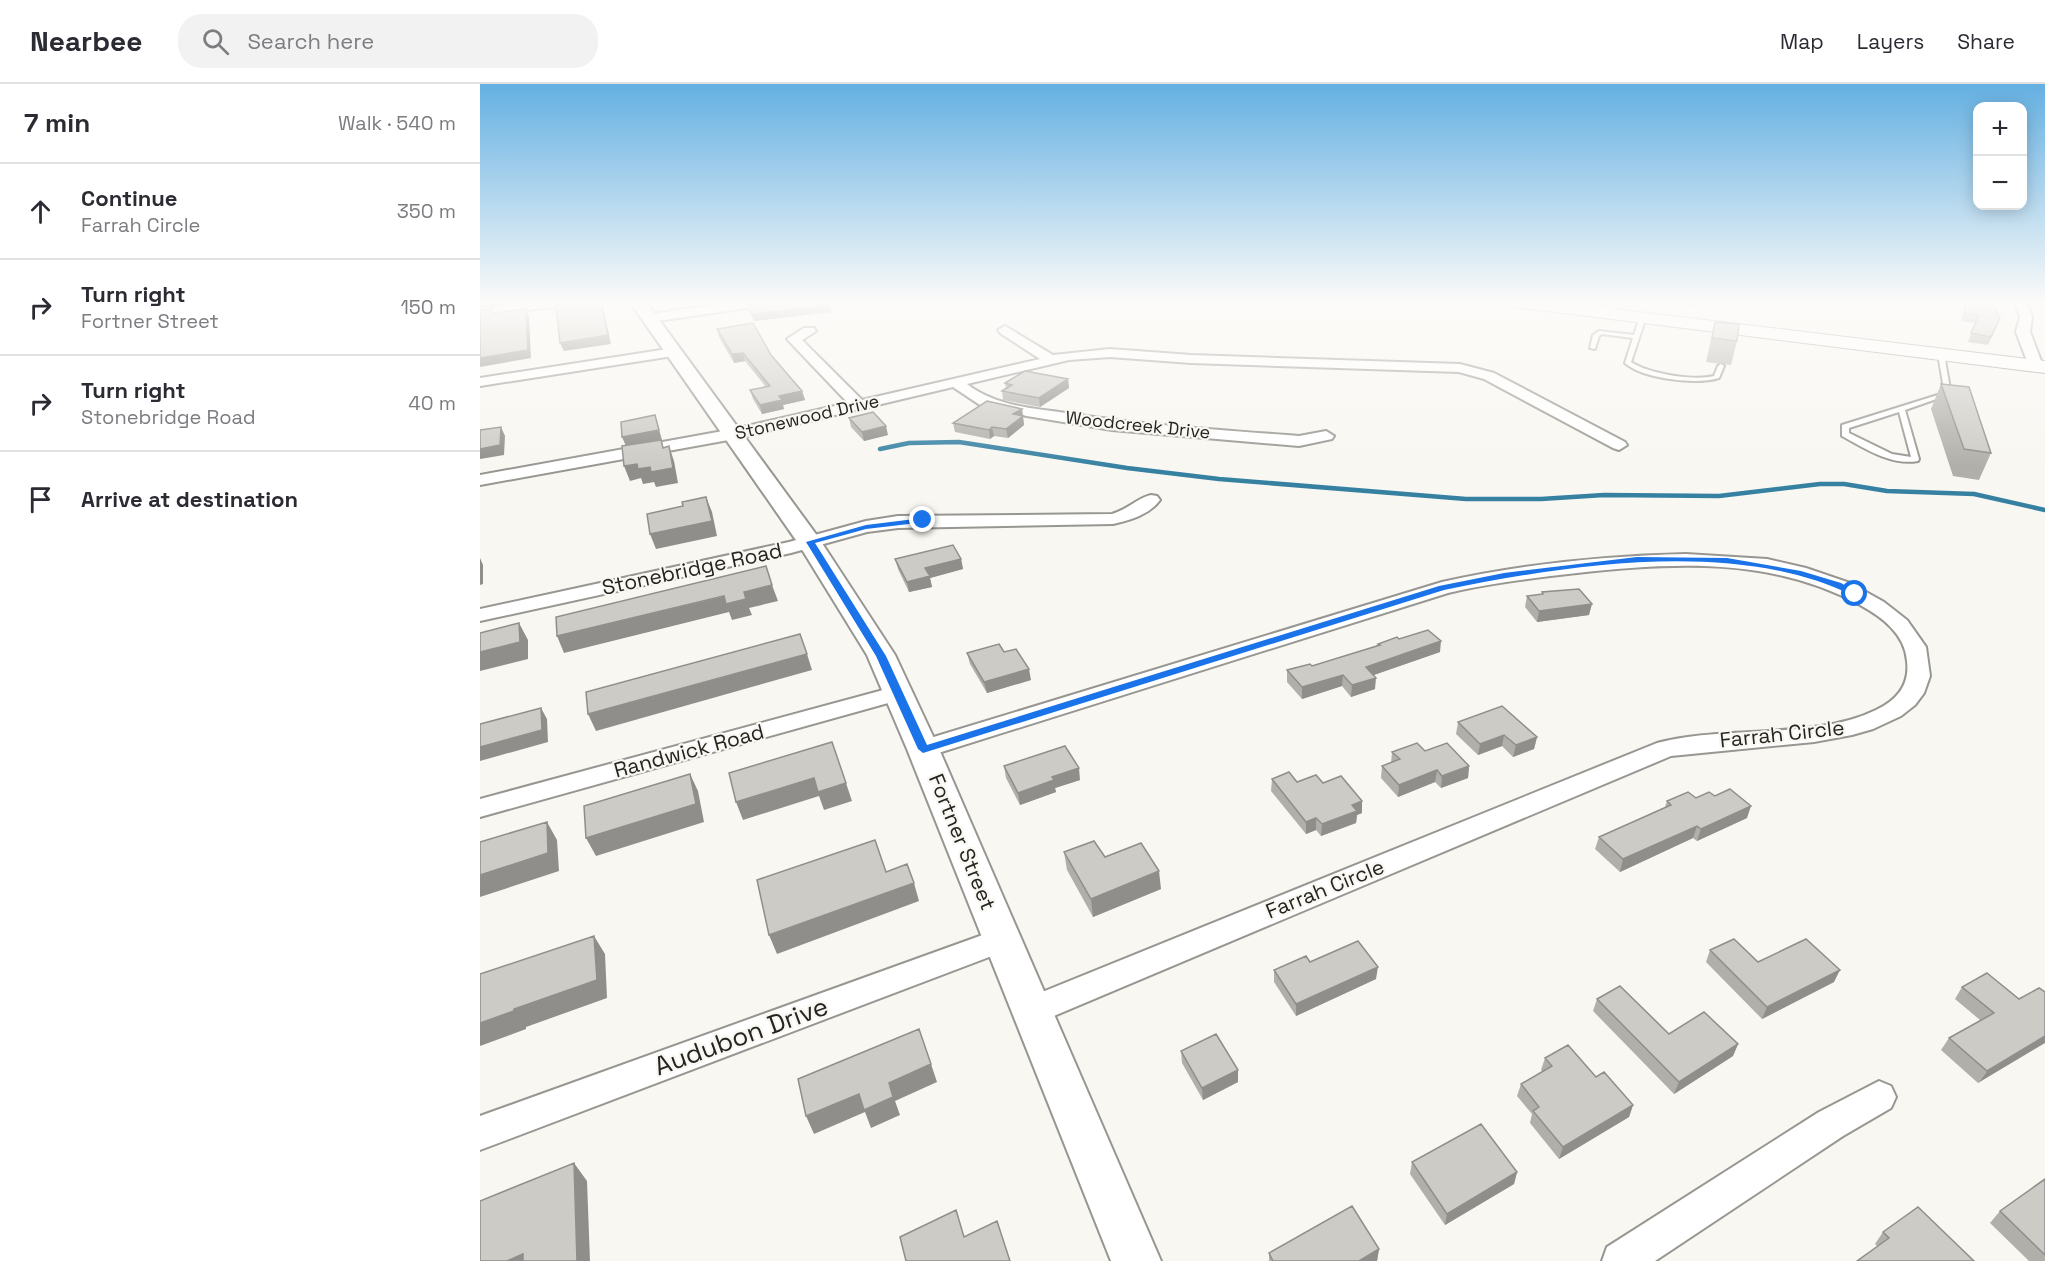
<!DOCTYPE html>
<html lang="en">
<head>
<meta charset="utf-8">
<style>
	:root { --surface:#fff; --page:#f2f2f3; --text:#2b2b33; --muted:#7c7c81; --line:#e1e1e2 }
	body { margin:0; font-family:"Space Grotesk",sans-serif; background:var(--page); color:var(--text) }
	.controls { position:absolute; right:18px; top:18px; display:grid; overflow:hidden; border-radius:12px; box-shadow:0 3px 15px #0003 }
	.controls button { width:54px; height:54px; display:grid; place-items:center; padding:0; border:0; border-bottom:2px solid var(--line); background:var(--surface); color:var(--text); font:30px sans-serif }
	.stop { position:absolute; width:18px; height:18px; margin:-14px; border:4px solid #1a73e8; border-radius:50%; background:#fff }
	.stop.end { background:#1a73e8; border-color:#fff; box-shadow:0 2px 6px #0008 }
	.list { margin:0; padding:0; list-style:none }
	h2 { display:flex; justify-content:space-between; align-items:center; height:78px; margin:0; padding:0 24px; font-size:26px }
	h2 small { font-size:20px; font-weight:400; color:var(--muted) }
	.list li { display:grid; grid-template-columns:39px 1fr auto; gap:18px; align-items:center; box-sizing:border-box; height:96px; padding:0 24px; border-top:2px solid var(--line) }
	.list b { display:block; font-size:22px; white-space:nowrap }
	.list p { margin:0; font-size:20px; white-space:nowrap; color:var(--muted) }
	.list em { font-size:20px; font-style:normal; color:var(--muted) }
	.icon { flex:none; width:33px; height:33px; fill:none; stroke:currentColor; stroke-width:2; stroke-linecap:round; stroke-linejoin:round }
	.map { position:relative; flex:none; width:1565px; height:1177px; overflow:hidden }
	header { display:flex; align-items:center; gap:36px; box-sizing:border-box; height:84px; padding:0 30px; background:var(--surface); border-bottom:2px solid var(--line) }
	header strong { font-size:28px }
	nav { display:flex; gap:33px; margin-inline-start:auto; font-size:21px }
	.search { width:420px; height:54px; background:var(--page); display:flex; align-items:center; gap:15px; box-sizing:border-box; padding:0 21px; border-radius:24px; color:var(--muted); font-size:22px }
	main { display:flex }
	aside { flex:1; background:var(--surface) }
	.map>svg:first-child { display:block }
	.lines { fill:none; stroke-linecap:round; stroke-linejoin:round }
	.stream { stroke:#3681a2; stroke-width:4.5 }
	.service-casing { stroke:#989691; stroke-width:4 }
	.minor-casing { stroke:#989691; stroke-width:4 }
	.tertiary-casing { stroke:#989691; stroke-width:4 }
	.secondary-casing { stroke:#989691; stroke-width:2 }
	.service { fill:#fff; fill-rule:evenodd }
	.minor { fill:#fff; fill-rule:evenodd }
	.tertiary { fill:#fff; fill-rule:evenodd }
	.secondary { fill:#fff; fill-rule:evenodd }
	.wall { fill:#b0afa9 }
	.shaded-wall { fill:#908e8a }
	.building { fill:#cdcbc5; stroke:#908e8a; stroke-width:1.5 }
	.route { fill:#1a73e8 }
	.labels { text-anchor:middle; stroke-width:4.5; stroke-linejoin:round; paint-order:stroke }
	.far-street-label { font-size:18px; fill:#242421; stroke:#f9f7f1 }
	.street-label { font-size:21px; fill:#242421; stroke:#f9f7f1 }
	.near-street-label { font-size:26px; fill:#242421; stroke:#f9f7f1 }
</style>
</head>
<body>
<header>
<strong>Nearbee</strong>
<div class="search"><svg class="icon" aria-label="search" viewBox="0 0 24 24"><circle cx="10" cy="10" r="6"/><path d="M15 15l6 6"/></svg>Search here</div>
<nav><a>Map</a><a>Layers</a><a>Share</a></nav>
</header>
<main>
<aside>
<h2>7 min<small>Walk · 540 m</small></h2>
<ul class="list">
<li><svg class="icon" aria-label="ahead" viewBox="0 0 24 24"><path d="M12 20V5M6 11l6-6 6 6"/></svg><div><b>Continue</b><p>Farrah Circle</p></div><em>350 m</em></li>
<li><svg class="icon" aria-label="right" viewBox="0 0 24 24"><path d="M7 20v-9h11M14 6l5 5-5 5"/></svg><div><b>Turn right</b><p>Fortner Street</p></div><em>150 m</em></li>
<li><svg class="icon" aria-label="right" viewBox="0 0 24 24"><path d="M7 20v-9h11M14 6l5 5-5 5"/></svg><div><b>Turn right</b><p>Stonebridge Road</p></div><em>40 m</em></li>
<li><svg class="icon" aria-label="arrive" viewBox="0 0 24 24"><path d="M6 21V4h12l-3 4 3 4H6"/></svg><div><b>Arrive at destination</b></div></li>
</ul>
</aside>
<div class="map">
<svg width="1565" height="1177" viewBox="0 0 1565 1177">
	<rect width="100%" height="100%" fill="#f9f7f1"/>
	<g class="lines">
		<path class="stream" d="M400 365 429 359 479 358 647 384 739 395 986 415H1061L1124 411 1239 412 1340 400H1364L1407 407 1494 410 1565 426"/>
		<g class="service-casing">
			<path id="service" d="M1163 231 1166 233 1151 278C1169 290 1214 297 1234 292L1238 282 1241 280 1244 282 1239 294C1216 301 1163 295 1145 279L1153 254 1122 250 1119 252 1115 265 1110 264 1113 251 1119 247 1154 251 1160 233Z
				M1461 268 1464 270 1470 305 1465 312 1425 326 1439 375 1438 377C1411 382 1384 364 1362 352V341L1461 310 1464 305 1458 270ZM1419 328 1431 373 1412 370 1369 349V344Z"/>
		</g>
		<g class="minor-casing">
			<path id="minor" d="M52 218H85L79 222 0 232V224Z
				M257 218H287L281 222 170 238 164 234 170 230Z
				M1127 218H1139L1134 232H1126L1124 229Z
				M1535 218H1547L1552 233 1550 248 1563 282 1561 285 1556 286 1549 282 1536 248 1540 233Z
				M525 242 573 271 630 265 711 271 980 280 1014 289 1145 358 1147 361 1139 366 1133 364 1004 295 979 288 711 279 630 273 589 276 487 300C515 322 552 324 586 329 663 341 741 346 819 352L846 347 854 352 852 355 819 362 632 346 529 329 500 321 473 303 254 355 0 401V391L254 345 368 319 307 255 324 244H334L336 247 322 256 382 316 560 275 520 249 518 246Z
				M194 264 201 268 199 271 0 302V294Z
				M671 411 677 412 680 416C669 431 650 436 633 440L418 444 387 448 311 469 0 537V525L309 458 386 437 418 432 632 430C648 425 658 414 671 411Z
				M1206 470 1287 475 1326 484 1370 499 1404 518 1427 536 1446 563 1450 592 1444 609 1435 621 1421 632 1393 645 1372 651 1334 658 1191 672 562 937 551 941 540 937 535 927 540 917 1177 659C1244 641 1335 656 1396 626 1417 616 1430 601 1427 577 1425 550 1402 533 1380 521 1293 473 1193 478 1097 489 1054 494 1010 499 968 509L452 671 443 673 434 671 431 665 434 659 962 498C1042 480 1124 472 1206 470Z
				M418 602 426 604 430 609 426 614 0 733V715Z
				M522 844 533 848 537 856 533 864 0 1066V1032Z
				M1399 997 1411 1002 1416 1013 1411 1024 1363 1052 1175 1177H1122L1127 1163 1339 1028Z"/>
		</g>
		<g class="tertiary-casing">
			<path id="tertiary" d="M150 218H166L338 453 415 571 459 665 681 1177H631L427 665 387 571 318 459Z"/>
		</g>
		<g class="secondary-casing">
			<path id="secondary" d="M1026 218H1075L1565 277V289L1035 223 1029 222Z"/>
		</g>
		<use href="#service" class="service"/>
		<use href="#minor" class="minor"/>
		<use href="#tertiary" class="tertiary"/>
		<use href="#secondary" class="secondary"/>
	</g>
	<path class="wall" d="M1190 218H1217L1216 223Z
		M1486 218H1512L1517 242 1508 261 1488 258 1495 239 1481 237Z
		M266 219 352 228 274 237 268 226Z
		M1235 238 1257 257 1251 281 1226 278Z
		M237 245 291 271 322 307 325 316 303 321 304 325 282 330 273 315 270 306 286 303 265 277 254 279 239 253Z
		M588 295 589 304 560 323 523 316 522 307 526 304 525 299Z
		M1461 300 1511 369 1499 396 1473 392 1451 325Z
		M542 325 544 341 528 354 514 352 510 355 475 348 473 339Z
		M369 334 408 351 384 357 371 343Z
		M415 475H481L483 485 450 494 452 503 429 508 418 485Z
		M1062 508 1109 531 1057 538 1045 523 1047 512 1062 510Z
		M919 555 960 568 894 591 895 605 871 613 862 602 822 615 807 598V586L832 582 898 562V560Z
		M524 568 551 596 507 609 490 580 487 569Z
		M978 638 1057 653 1054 665 1033 673 1022 662 998 671 976 650Z
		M945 667 989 682 988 694 961 704 955 698 918 713 901 694 902 682 911 679 912 668Z
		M524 682 600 696 575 704 576 708 540 721 526 694Z
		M792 695 817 698 843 699 882 729 877 731 876 739 841 752 836 746 826 750 791 707Z
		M1235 712 1267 734 1217 757 1213 754 1140 788 1115 765 1119 753 1185 723 1187 717Z
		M584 768 625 773 681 805 613 833 587 786Z
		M1230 866 1278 878 1354 898 1282 935 1226 878Z
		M830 878 896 895 816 932 794 898V886Z
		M1482 903 1539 915 1565 908 1498 999 1461 966 1469 954 1500 936 1475 915Z
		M1117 915 1189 950 1258 960 1253 972 1194 1010 1113 927Z
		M701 967 758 998 723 1016 702 979Z
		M1065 974 1116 993 1153 1021 1149 1033 1079 1075 1050 1039 1052 1030 1037 1012 1041 1000 1063 988 1061 986Z
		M932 1078 1037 1088 1034 1100 965 1141 930 1090Z
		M1565 1095V1177H1549L1510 1139 1520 1127Z
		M1403 1148 1494 1177 1397 1162 1395 1160Z
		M899 1165 897 1177H789V1169Z"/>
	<path class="shaded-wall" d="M0 218H16V220L0 223Z
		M121 218 123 222 131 260 84 267 80 259Z
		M350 221 352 228 274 237 272 230Z
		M46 225 49 233 51 274 0 283V274Z
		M263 269 265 277 254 279 252 270Z
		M588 295 589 304 560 323 559 314Z
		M322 307 325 316 303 321 304 325 282 330 280 321 299 312Z
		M542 325 544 341 528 354 526 345 533 330Z
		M175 331 182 356H181L186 370 146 362 142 353Z
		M406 342 408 351 384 357 382 348Z
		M21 343 25 352 24 371 0 375V365Z
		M512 343 514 352 510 355 509 346Z
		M189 362 194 377 198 399 176 403 174 398 163 400 161 394 150 397 144 382 157 380Z
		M226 413 232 428 237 452 176 465 170 450Z
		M0 474 3 481V500L0 501Z
		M481 475 483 485 450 494 452 503 429 508 427 498 445 484Z
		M292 501 298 517 269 524 272 531 252 536 249 528 84 569 77 552Z
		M1112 520 1109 531 1057 538 1059 527Z
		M39 539 48 556V575L0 587V568Z
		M961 557 960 568 885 594 886 583Z
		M327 570 332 586 116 647 108 630Z
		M549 585 551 596 507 609 504 598Z
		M863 591 862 602 822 615V603Z
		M896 594 895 605 871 613 872 601Z
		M61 624 67 635 68 658 0 677V663Z
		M1024 651 1022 662 998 671 1000 660Z
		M1057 653 1054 665 1033 673 1036 661Z
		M989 682 988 694 961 704 962 692Z
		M599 684 600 696 575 704 576 708 540 721 538 709 572 693Z
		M957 686 955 698 918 713 919 701Z
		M210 690 218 707 224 738 116 772 106 754Z
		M334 694 366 699 372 717 344 726 339 712 263 736 256 718Z
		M882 717V729L877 731 876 739 841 752 842 740 872 721Z
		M1271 722 1267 734 1217 757 1221 745Z
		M836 734V746L826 750V738Z
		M67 738 77 756 79 787 0 813V791Z
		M1217 742 1213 754 1140 788 1143 775Z
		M679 787 681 805 613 833 611 815Z
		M434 799 439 817 297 870 289 851Z
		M114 852 125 870 127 914 46 943V945L0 962V939L34 925Z
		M898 883 896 895 816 932V920Z
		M1360 886 1354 898 1282 935 1287 923Z
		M1565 952V959L1498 999 1507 987Z
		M1258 960 1253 972 1194 1010 1199 998Z
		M451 980 457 998 415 1017 420 1031 391 1044 385 1028 334 1050 326 1032 379 1010 409 999Z
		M758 986V998L723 1016 722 1004Z
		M1153 1021 1149 1033 1079 1075 1083 1063Z
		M94 1079 107 1097 110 1177H97Z
		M1037 1088 1034 1100 965 1141 967 1130Z
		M899 1165 897 1177H879Z
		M43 1170 48 1177H27Z"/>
	<path class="building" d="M79 218H121L128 251 80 259 76 221 79 220Z
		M274 218H348L350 221 272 230 266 219Z
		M1487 218H1512L1520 234 1511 253 1491 249 1499 231 1484 229Z
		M12 225V229L46 225 48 266 0 274V226Z
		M1235 238 1259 240 1257 257 1232 254Z
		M273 239 291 271 322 307 299 312 302 316 280 321 270 306 290 302 263 269 252 270 237 245Z
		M545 287 588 295 559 314 522 307 532 301 525 299Z
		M1461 300 1489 303 1511 369 1484 365Z
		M507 317 542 325 533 330 543 332 526 345 512 343 509 346 473 339Z
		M393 328 406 342 382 348 369 334Z
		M175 331 179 346 142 353 141 338Z
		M21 343 20 361 0 365V346Z
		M181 356 183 364 189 362 193 384 171 388 170 383 158 385 157 380 144 382 142 362Z
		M226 413 232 437 170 450 167 430 203 422 202 418Z
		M473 461 481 475 445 484 450 492 427 498 415 475Z
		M286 482 292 501 264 508 266 515 246 520 244 512 77 552 76 533Z
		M1099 505 1112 520 1059 527 1047 512 1063 510 1062 508Z
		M39 539 40 558 0 568V549Z
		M948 546 961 557 886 583 896 594 872 601 863 591 822 603 807 586 830 580 832 582 900 561 898 560 917 553 919 555Z
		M320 550 327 570 108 630 106 608Z
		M519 560 524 568 536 565 549 585 504 598 487 569Z
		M1022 622 1057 653 1036 661 1024 651 1000 660 978 638Z
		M61 624 62 646 0 663V640Z
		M352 658 366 699 338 708 334 694 256 718 249 689Z
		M937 659 945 667 967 659 989 682 962 692 957 686 919 701 902 682 920 675 912 668Z
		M585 662 599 684 572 693 574 696 538 709 524 682Z
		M809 688 817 698 836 691 843 699 861 692 882 717 872 721 877 727 842 740 836 734 826 738 792 695Z
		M210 690 216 720 106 754 104 722Z
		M1250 705 1271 722 1221 745 1217 742 1143 775 1119 753 1191 721 1187 717 1208 708 1216 714 1229 708 1235 712Z
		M67 738 68 769 0 791V758Z
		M395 756 406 788 427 780 434 799 289 851 277 796Z
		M614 757 625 773 661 759 679 787 611 815 584 768Z
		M114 852 117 896 34 925V927L0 939V890Z
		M1254 855 1278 878 1326 855 1360 886 1287 923 1230 866Z
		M878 857 898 883 816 920 794 886 826 872 830 878Z
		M1507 889 1539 915 1559 904 1565 908V952L1507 987 1469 954 1514 929 1482 903Z
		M1140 902 1189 950 1224 928 1258 960 1199 998 1117 915Z
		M439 945 451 980 409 999 413 1013 384 1026 379 1010 326 1032 318 995Z
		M736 950 758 986 722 1004 701 967Z
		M1088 961 1116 993 1124 988 1153 1021 1083 1063 1053 1027 1059 1023 1041 1000 1072 982 1065 974Z
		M1001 1040 1037 1088 967 1130 932 1078Z
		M94 1079 97 1177H43V1170L27 1177H0V1117Z
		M1565 1095V1171L1520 1127Z
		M872 1122 899 1165 879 1177H793L789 1169Z
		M1438 1123 1494 1177H1377L1409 1154 1403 1148Z
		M476 1126 484 1153 517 1137 530 1177H426L420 1153Z"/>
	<linearGradient id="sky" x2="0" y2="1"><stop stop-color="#64b0e2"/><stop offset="0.57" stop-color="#fcfbf9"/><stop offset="1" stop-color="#fcfbf9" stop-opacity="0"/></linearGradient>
	<rect width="1565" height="383" fill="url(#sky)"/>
	<path class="route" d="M443 434H446V438L386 445 335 459 406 572 447 661 959 502 1024 489 1157 473 1247 474 1321 487 1361 499 1379 510 1372 511C1254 454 1087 481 964 506L443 669 438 665 396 572 326 458 386 441Z"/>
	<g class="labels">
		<g class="far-street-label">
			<text transform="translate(327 333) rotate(-13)" y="6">Stonewood Drive</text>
			<text transform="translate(658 341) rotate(6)" y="6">Woodcreek Drive</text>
		</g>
		<g class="street-label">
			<text transform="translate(212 485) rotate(-12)" y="7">Stonebridge Road</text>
			<text transform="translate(1302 650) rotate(-6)" y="7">Farrah Circle</text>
			<text transform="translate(209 667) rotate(-15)" y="7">Randwick Road</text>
			<text transform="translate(482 758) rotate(68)" y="7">Fortner Street</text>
			<text transform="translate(845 805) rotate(-22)" y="7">Farrah Circle</text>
		</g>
		<g class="near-street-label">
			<text transform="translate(261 952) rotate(-20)" y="9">Audubon Drive</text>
		</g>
	</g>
</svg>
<div class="controls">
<button>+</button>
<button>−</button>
</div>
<div class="stop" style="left:1375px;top:510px"></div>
<div class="stop end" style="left:443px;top:436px"></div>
</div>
</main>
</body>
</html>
